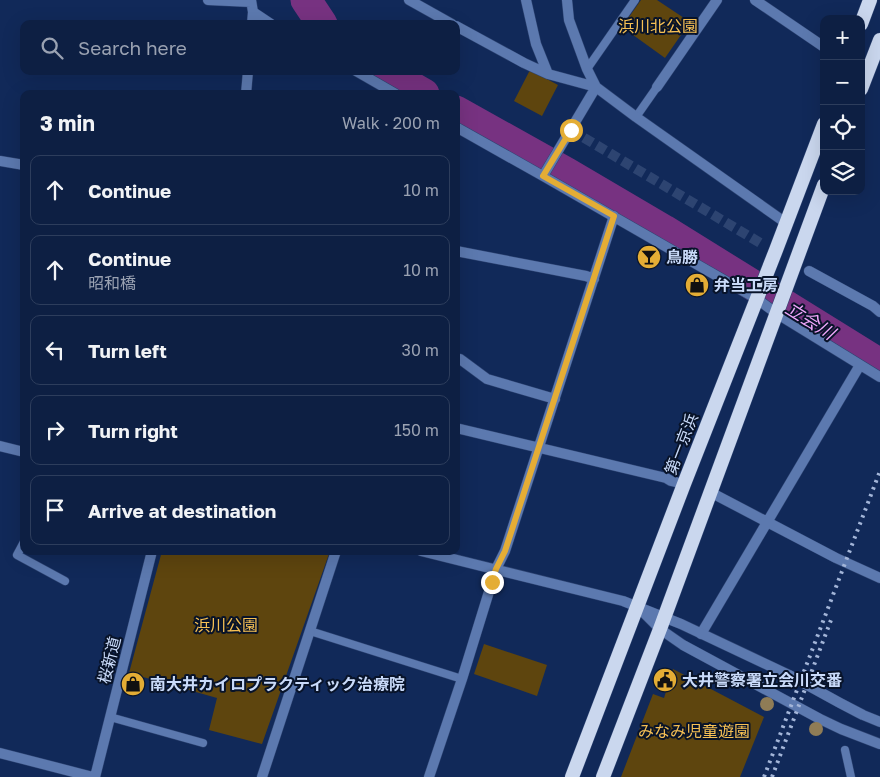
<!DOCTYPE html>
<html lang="en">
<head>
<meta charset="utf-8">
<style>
	:root { --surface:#0d1f43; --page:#1b2c4e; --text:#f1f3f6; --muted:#9aa2b2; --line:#2d3d5c }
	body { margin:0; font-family:"Golos Text","Noto Sans JP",sans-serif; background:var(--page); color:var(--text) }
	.controls { position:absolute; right:15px; top:15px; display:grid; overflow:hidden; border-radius:10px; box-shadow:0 5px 20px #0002 }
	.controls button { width:45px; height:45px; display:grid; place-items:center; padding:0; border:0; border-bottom:1px solid var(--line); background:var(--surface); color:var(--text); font:25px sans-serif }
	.stop { position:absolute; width:15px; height:15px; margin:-11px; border:4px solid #e4ad35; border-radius:50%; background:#fff }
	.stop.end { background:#e4ad35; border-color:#fff; box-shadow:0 1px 5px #0008 }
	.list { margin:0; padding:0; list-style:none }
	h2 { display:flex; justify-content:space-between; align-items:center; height:65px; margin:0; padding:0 20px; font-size:21px }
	h2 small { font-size:16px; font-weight:400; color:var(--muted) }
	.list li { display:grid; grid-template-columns:32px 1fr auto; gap:15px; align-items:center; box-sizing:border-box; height:70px; margin:0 10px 10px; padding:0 10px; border:1px solid var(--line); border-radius:10px }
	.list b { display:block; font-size:19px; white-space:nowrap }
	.list p { margin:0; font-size:16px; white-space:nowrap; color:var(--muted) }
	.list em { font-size:16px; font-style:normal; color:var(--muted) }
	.icon { flex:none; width:28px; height:28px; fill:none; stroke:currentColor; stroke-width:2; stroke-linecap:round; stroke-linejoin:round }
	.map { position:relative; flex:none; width:880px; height:777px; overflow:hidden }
	.search { position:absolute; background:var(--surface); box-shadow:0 5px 20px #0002; left:20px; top:20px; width:440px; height:55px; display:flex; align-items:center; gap:12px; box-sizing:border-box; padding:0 18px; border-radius:10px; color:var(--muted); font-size:19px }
	.panel { position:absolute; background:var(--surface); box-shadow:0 5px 20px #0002; left:20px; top:90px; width:440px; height:465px; border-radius:10px }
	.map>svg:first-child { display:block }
	.green { fill:#5e450e }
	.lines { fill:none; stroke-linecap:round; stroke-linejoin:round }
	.river { stroke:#773281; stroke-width:31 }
	.pedestrian-tunnel { stroke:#2d4471; stroke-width:10; stroke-dasharray:10 5; stroke-linecap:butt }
	.service-casing { stroke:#2f4573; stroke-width:9 }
	.pedestrian-casing { stroke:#2f4573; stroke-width:11 }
	.minor-casing { stroke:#2f4573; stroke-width:11 }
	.tertiary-casing { stroke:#2f4573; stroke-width:11 }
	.trunk-casing { stroke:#2f4573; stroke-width:15 }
	.service { stroke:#5c79af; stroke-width:8 }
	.pedestrian { stroke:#5c79af; stroke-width:10 }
	.minor { stroke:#5c79af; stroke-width:10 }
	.tertiary { stroke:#5c79af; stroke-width:10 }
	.trunk { stroke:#cad7ee; stroke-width:14 }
	.rail { stroke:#a3b5d8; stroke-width:4; stroke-dasharray:2.5 5; stroke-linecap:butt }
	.tree { fill:#8f7c56 }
	.route { stroke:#e4ad35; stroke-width:6 }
	.labels { text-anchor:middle; stroke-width:4; stroke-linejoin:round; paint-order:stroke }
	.park-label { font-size:16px; fill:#f6c054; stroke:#081329 }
	.poi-label { font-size:16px; font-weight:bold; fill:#cadbfa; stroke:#081329; text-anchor:start }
	.street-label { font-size:16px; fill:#cadbfa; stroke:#081329 }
	.water-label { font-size:18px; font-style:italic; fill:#f0a7fa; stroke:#081329 }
</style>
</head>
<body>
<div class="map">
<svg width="880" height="777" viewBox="0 0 880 777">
	<rect width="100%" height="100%" fill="#112959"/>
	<path class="green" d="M641 0H657L690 22 665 58 622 27Z
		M530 70 558 85 542 116 514 101Z
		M162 551H330L262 744 209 730 217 698 129 673Z
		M484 644 547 665 537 696 474 674Z
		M673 669 764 717 740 777H621L653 694 664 698Z"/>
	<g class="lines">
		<path class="river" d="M306 0 322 24
			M384 71 424 94
			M456 111 567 173 664 230 880 364"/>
		<path class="pedestrian-tunnel" d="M571 130 762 244"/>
		<g class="service-casing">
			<path id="service" d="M587 69 635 0
				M636 117 657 87
				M24 542 17 555 65 581
				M310 631 462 679
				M110 717 203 743
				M845 750 851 777"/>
		</g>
		<g class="pedestrian-casing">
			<path id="pedestrian" d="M809 271 873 306 880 312"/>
		</g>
		<g class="minor-casing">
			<path id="minor" d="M208 0 251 2
				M251 0 253 12 252 24
				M409 0 452 24
				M526 0 536 44 548 74
				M567 0 569 20 587 69 596 87 636 117 786 223
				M755 0 824 47
				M253 12 271 24
				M456 26 524 63 548 74 596 87 543 176
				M356 71 396 94
				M657 87 717 0
				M246 94 248 71
				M456 127 543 176 757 299 776 313 880 377
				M0 161 24 165
				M456 251 586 276 594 279
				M456 358 460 359 487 379 555 399
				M456 428 666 478 671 481 684 484
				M710 492 836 558 880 578
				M701 634 860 365
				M0 753 93 777
				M95 777 152 551
				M262 777 336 551
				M429 777 462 679 496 569 505 551 614 216"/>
		</g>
		<g class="tertiary-casing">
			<path id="tertiary" d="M0 446 24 452
				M421 551 623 601 681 624 789 675 840 703 863 715 880 722
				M641 610 660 629 683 645 820 719 841 729 880 744"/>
		</g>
		<g class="trunk-casing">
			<path id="trunk" d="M861 24 870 0
				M861 89 880 40
				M572 777 684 484 776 250 824 124
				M603 777 660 629 824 185"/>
		</g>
		<use href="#service" class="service"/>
		<use href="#pedestrian" class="pedestrian"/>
		<use href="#minor" class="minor"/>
		<use href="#tertiary" class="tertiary"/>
		<use href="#trunk" class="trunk"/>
		<path class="rail" d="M764 777 880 471
			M772 777 831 620"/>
	</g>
	<g class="tree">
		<circle cx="767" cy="704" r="7"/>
		<circle cx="816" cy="729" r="7"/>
	</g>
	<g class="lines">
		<path class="route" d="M492 582 496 569 505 551 614 216 543 176 571 130"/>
	</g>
	<defs>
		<g id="bar-disc" transform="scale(1.25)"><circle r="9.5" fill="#e4ad35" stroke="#081329"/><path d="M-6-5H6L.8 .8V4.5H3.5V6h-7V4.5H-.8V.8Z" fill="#111"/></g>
		<g id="shop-disc" transform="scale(1.25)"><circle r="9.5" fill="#e4ad35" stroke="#081329"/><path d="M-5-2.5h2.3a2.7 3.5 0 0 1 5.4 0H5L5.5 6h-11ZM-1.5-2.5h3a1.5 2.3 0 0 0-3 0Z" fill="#111"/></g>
		<g id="civic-disc" transform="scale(1.25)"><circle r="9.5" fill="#e4ad35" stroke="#081329"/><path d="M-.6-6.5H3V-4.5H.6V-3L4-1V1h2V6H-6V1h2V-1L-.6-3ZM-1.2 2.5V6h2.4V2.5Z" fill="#111"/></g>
	</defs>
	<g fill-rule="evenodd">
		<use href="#bar-disc" x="649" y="257"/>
		<use href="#shop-disc" x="697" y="285"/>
		<use href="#civic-disc" x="665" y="680"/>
		<use href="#shop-disc" x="133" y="684"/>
	</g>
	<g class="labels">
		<g class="park-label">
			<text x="658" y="32">浜川北公園</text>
			<text x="226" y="631">浜川公園</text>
			<text x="694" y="737">みなみ児童遊園</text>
		</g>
		<g class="poi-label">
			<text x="666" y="263">鳥勝</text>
			<text x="714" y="291">弁当工房</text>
			<text x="682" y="686">大井警察署立会川交番</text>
			<text x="150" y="690">南大井カイロプラクティック治療院</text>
		</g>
		<g class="street-label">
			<text transform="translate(681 444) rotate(-69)" y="6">第一京浜</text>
			<text transform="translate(109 660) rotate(-76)" y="6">桜新道</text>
		</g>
		<g class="water-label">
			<text transform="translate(810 321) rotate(32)" y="6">立会川</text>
		</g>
	</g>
</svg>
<div class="controls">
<button>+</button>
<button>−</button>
<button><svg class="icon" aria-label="locate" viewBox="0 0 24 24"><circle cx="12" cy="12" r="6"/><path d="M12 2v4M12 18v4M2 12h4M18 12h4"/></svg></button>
<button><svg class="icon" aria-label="layers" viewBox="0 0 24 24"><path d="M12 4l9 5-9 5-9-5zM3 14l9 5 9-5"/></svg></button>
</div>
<div class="stop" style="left:571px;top:130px"></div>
<div class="stop end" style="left:492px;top:582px"></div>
<div class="search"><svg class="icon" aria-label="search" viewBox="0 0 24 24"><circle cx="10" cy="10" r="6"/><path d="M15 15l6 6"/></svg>Search here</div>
<section class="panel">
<h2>3 min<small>Walk · 200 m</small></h2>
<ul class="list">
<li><svg class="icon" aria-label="ahead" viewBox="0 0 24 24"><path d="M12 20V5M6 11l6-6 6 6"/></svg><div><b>Continue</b></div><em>10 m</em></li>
<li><svg class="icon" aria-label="ahead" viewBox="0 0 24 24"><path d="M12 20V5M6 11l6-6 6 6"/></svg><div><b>Continue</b><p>昭和橋</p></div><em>10 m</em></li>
<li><svg class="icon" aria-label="left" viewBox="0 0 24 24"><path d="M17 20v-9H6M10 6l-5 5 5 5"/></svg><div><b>Turn left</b></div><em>30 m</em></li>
<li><svg class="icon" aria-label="right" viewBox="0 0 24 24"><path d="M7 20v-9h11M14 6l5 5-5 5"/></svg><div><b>Turn right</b></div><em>150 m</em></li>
<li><svg class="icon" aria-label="arrive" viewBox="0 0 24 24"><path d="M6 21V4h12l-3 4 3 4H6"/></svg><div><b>Arrive at destination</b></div></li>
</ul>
</section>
</div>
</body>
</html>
